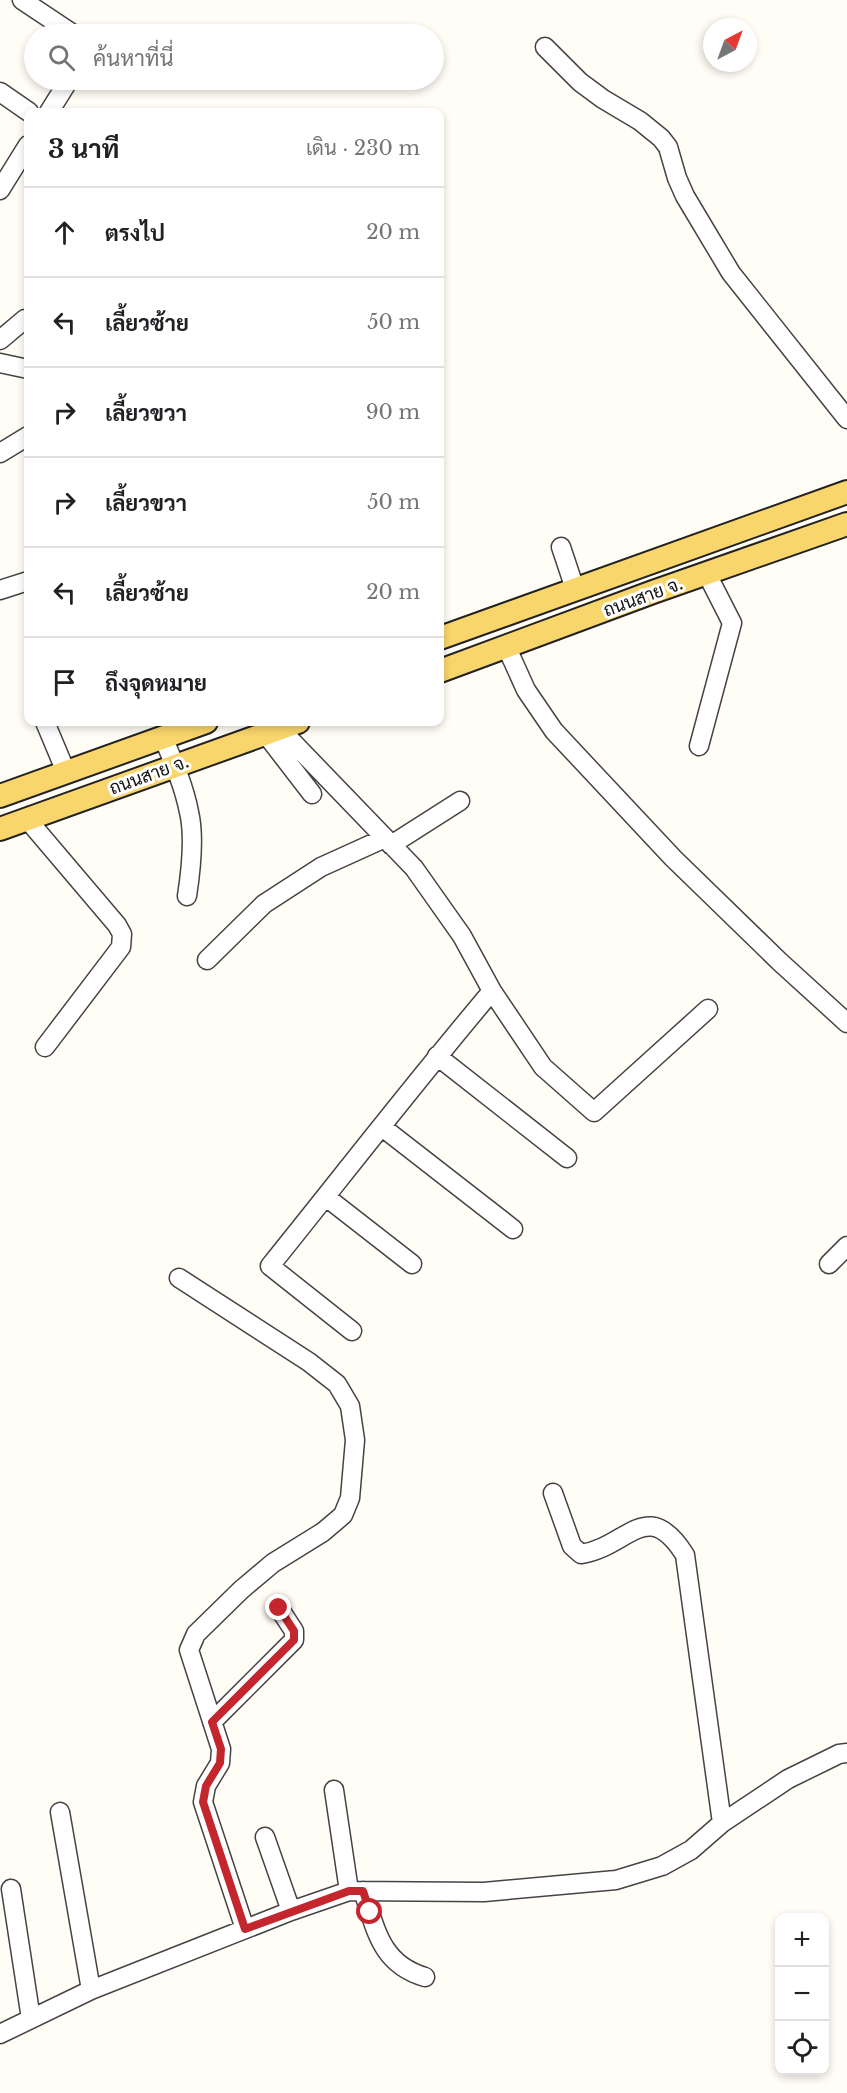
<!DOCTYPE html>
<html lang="th">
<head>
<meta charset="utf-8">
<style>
	:root { --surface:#fff; --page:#f6f6f6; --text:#202124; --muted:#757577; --line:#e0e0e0 }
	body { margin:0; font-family:"Libre Baskerville",Sarabun,serif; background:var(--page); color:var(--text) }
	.controls { position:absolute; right:18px; bottom:18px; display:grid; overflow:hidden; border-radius:12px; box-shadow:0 3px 9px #0003 }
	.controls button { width:54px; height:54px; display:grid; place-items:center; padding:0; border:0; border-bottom:2px solid var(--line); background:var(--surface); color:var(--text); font:30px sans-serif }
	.compass { position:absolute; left:703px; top:18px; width:54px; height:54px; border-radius:50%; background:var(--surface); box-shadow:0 3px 9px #0003; rotate:41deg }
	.stop { position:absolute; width:18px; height:18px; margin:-14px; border:4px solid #c4262e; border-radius:50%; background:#fff }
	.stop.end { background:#c4262e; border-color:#fff; box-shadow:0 2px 6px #0008 }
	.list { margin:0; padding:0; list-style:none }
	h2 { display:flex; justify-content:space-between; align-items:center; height:78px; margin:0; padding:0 24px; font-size:26px }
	h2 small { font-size:20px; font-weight:400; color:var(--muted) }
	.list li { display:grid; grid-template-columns:39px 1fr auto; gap:18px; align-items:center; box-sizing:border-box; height:90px; padding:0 24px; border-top:2px solid var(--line) }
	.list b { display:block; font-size:22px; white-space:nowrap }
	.list em { font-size:20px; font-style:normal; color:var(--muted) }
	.icon { flex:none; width:33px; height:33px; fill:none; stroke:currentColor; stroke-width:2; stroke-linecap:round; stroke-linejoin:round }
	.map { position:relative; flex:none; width:847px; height:2093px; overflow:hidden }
	.search { position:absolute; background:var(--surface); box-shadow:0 3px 9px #0003; left:24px; top:24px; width:420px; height:66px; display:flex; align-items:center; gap:15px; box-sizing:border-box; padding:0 21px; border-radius:33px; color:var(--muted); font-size:22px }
	.panel { position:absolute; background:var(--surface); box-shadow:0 3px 9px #0003; left:24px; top:108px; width:420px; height:618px; border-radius:12px }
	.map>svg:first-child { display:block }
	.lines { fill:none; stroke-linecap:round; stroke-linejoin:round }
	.minor-casing { stroke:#444; stroke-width:21 }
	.major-casing { stroke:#222; stroke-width:26 }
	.minor { stroke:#fff; stroke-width:18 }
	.major { stroke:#f9d66b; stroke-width:22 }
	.route { stroke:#c4262e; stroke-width:8 }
	.labels { text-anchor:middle; stroke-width:6; stroke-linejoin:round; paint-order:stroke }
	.street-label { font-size:18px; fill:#111; stroke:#fff }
</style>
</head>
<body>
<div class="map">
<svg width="847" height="2093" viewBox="0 0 847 2093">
	<rect width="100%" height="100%" fill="#fffdf5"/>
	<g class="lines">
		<g class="minor-casing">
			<path id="minor" d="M22 0 73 34
				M545 47 580 82 603 99 640 121 661 138 668 147 677 178 685 196 731 273 847 419
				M0 92 29 112
				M49 112 69 80
				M0 190 28 145
				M0 340 25 319
				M0 363 28 369
				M0 453 28 436
				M561 547 575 589
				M0 590 28 581
				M507 648 526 690 554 731 673 858 780 962 847 1023
				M45 722 66 772
				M279 728 414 868 462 936 492 991 543 1067 594 1112 708 1009
				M265 733 312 794
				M163 737C173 761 184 786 189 812 195 837 191 870 187 896
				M699 746 732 623 707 574
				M27 819 117 925 122 934 121 947 45 1047
				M391 845 460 801
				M207 960 264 904 321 867 385 838
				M437 1056 567 1158
				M382 1127 513 1229
				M326 1197 412 1264
				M829 1264 847 1246
				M179 1278 309 1362 337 1384 350 1406 355 1440 350 1498 343 1515 323 1532 273 1563 241 1590 196 1634 189 1650 221 1749 220 1763 206 1786 203 1802 245 1929
				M352 1331 270 1266C344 1174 416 1081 492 991
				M553 1493 572 1546 581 1554C628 1547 647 1495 685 1555L722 1823
				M212 1722 294 1640V1631L279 1608
				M334 1790 349 1891
				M60 1812 91 1990
				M265 1837 291 1911
				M11 1889 31 2019
				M363 1891C376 1930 381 1964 425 1977
				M0 2034 91 1990 291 1911 349 1891 484 1892 616 1880 662 1866 691 1850 722 1823 788 1779 839 1754 847 1753"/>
		</g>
		<g class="major-casing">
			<path id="major" d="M440 638 847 492
				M440 671 653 592 847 524
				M0 796 206 722
				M0 829 298 722"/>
		</g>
		<use href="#minor" class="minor"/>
		<use href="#major" class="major"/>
	</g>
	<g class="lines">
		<path class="route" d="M279 1608 294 1631V1640L212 1722 221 1749 220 1763 206 1786 203 1802 245 1929 349 1891H363L370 1912"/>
	</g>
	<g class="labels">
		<g class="street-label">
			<text transform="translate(643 597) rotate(-20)" y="6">ถนนสาย จ.</text>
			<text transform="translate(149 775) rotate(-20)" y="6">ถนนสาย จ.</text>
		</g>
	</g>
</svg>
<div class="controls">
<button>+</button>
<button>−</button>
<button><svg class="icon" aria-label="locate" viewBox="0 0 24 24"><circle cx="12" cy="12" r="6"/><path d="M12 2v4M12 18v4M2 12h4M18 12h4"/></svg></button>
</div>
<svg class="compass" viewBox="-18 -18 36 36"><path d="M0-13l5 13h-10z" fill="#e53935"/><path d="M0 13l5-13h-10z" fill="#757577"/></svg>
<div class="stop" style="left:370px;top:1912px"></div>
<div class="stop end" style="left:279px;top:1608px"></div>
<div class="search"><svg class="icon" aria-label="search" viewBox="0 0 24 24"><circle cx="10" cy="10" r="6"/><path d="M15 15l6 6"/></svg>ค้นหาที่นี่</div>
<section class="panel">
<h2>3 นาที<small>เดิน · 230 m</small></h2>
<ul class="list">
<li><svg class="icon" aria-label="ahead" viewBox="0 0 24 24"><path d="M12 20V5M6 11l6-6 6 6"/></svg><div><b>ตรงไป</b></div><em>20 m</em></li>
<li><svg class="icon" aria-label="left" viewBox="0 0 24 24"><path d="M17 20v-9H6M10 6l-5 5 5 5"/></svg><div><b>เลี้ยวซ้าย</b></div><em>50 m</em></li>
<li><svg class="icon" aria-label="right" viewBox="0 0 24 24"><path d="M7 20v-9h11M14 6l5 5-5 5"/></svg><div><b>เลี้ยวขวา</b></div><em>90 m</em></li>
<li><svg class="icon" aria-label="right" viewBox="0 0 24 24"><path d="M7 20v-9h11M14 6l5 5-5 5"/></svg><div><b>เลี้ยวขวา</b></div><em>50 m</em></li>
<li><svg class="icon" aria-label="left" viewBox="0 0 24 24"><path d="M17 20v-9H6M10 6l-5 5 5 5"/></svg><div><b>เลี้ยวซ้าย</b></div><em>20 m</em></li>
<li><svg class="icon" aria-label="arrive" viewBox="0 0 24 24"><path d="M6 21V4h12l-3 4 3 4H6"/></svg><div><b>ถึงจุดหมาย</b></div></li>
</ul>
</section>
</div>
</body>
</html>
